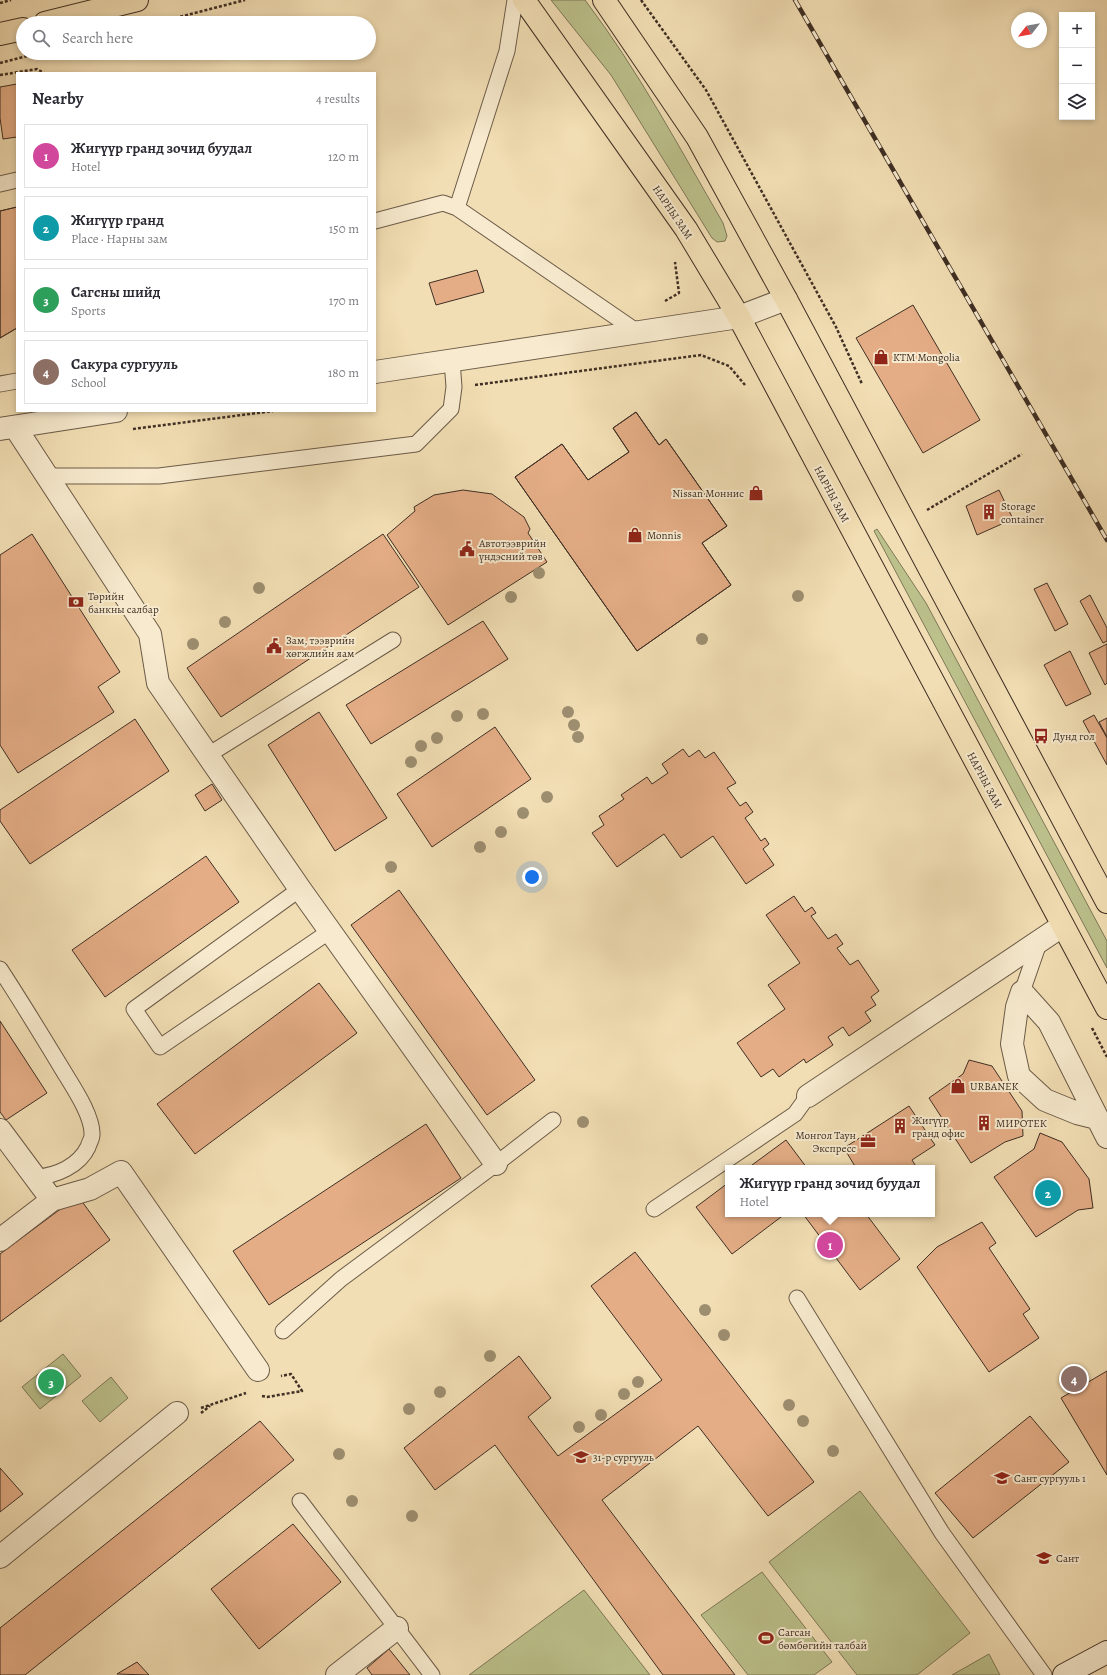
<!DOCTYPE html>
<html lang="en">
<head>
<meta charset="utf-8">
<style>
	:root { --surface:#fff; --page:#f2f2f3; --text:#2b2b33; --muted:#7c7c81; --line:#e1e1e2; --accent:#8f2418 }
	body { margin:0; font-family:Alegreya,serif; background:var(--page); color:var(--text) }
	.controls { position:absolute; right:12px; top:12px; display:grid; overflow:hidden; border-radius:0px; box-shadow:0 2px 6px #0003 }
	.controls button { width:36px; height:36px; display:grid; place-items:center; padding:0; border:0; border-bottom:1px solid var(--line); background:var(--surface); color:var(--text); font:20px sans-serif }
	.compass { position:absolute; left:1011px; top:12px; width:36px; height:36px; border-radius:50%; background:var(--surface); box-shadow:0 2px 6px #0003; rotate:239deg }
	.you { position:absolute; left:532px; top:877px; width:14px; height:14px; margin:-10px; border:3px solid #fff; border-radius:50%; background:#1a73e8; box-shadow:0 0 0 6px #1a73e833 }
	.badge { display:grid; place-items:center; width:26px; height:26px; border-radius:50%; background:var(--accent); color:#fff; font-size:13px; font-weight:700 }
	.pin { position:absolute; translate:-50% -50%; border:2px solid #fff; box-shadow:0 1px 4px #0006 }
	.popup { position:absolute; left:725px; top:1165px; width:210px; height:52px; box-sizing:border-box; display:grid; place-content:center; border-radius:0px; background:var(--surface); filter:drop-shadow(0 1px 3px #0005); font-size:13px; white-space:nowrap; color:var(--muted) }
	.popup b { font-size:15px; color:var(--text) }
	.popup::after { content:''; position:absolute; left:50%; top:100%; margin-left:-8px; border:8px solid transparent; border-top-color:var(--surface) }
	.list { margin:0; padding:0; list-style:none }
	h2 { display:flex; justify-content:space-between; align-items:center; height:52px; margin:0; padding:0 16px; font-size:17px }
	h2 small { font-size:13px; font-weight:400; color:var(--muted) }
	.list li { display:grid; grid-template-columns:26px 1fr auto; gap:12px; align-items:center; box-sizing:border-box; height:64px; margin:0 8px 8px; padding:0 8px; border:1px solid var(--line); border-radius:0px }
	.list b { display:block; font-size:15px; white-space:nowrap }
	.list p { margin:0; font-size:13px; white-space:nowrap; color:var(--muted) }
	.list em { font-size:13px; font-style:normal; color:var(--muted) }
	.icon { flex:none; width:22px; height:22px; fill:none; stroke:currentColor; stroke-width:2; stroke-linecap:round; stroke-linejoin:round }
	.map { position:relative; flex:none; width:1107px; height:1675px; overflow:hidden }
	.search { position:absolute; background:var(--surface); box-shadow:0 2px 6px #0003; left:16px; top:16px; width:360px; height:44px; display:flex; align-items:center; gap:10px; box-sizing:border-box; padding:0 14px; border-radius:22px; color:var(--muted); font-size:15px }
	.panel { position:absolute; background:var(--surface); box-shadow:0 2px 6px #0003; left:16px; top:72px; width:360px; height:340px; border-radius:0px }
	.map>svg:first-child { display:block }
	.green { fill:#bcc18c; stroke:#7e7858 }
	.building { fill:#e4ad86; stroke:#3f2f24 }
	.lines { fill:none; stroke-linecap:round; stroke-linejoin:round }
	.service-casing { stroke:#6c5b48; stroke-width:17 }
	.minor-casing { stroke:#6c5b48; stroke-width:24 }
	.tertiary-casing { stroke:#6c5b48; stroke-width:24 }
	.secondary-casing { stroke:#3f2f24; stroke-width:24 }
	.primary-casing { stroke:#3f2f24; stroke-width:24 }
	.trunk-casing { stroke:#3f2f24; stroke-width:24 }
	.path { stroke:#3f2f24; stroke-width:2.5; stroke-dasharray:3 2; stroke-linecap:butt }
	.service { stroke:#f7eace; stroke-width:15 }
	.minor { stroke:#f7eace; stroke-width:22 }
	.tertiary { stroke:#f7eace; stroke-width:22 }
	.secondary { stroke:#f7eace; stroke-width:22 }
	.primary { stroke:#f2deb4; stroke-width:22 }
	.trunk { stroke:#f2deb4; stroke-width:22 }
	.rail-casing { stroke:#3f2f24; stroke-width:4.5 }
	.rail { stroke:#f7eace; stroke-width:3; stroke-dasharray:9; stroke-linecap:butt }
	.tree { fill:#9d8e70 }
	.labels { text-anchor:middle; stroke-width:4; stroke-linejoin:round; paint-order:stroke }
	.street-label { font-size:11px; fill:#3f2f24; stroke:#f7eace }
	.poi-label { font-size:11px; fill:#3f2f24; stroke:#f7eace; text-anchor:start }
</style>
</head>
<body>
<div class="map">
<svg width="1107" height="1675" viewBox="0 0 1107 1675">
	<rect width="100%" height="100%" fill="#f2deb4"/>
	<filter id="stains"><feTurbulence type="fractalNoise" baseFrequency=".005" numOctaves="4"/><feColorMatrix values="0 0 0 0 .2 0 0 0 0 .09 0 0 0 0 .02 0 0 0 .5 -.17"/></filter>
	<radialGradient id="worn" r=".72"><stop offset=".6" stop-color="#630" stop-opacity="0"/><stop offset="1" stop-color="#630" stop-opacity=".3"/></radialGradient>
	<path class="green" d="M551 0H585C638 70 679 147 723 223L727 236 725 241 717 242 712 238 611 75Z
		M877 529 926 603 1107 941V968L874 531Z
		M63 1354 81 1376 40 1409 22 1387Z
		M111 1377 128 1398 100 1422 82 1401Z
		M860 1491 970 1633 917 1675H857L769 1562Z
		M762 1572 832 1662 814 1675H748L701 1615Z
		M584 1590 650 1675H469Z
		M989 1654 1000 1675H952Z"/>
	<path class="building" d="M17 84V137L3 139 0 118V87Z
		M17 207V328L0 338V211Z
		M17 207V328L0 338V211Z
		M477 270 484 292 436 305 429 283Z
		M913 305 980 420 923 453 856 338Z
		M636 412 659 445 666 439 727 526 702 543 731 585 637 651 515 477 562 444 588 480 629 452 613 428Z
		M636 412 659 445 666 439 727 526 702 543 731 585 637 651 515 477 562 444 588 480 629 452 613 428Z
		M463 490 492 494 524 517 530 529 528 533 547 562 448 625 387 535 415 511 414 507 434 495Z
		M999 490 1013 519 977 535 966 506Z
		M32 534 120 672 98 687 114 712 18 773 0 745V555Z
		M383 534 419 587 221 717 187 668Z
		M1047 583 1068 624 1055 631 1034 589Z
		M1090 595 1107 628V641L1103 643 1080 601Z
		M483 621 508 659 371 744 346 705Z
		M1107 644V683L1105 685 1089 653Z
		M1070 651 1091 694 1066 706 1044 665Z
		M319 712 387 818 335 851 268 745Z
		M1094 715 1107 738V765L1083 721Z
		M1107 718V737L1099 722Z
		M135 719 169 771 30 864 0 821V810Z
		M495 727 531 779 432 847 397 794Z
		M683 749 689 757 699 750 705 758 714 752 736 783 727 788 740 806 746 802 753 812 745 818 761 841 765 838 769 844 763 849 774 865 746 884 713 836 681 858 664 834 617 867 592 833 604 825 599 816 624 799 621 795 647 777 652 784 668 773 662 764Z
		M212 784 222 800 205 811 195 795Z
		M206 856 239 902 105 997 72 950Z
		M399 890 535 1080 487 1115 351 925Z
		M794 896 805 912 812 907 816 913 811 916 828 939 836 934 843 944 837 948 850 965 858 960 879 991 871 997 876 1005 865 1012 871 1021 849 1036 843 1027 828 1037 833 1045 806 1063 804 1059 779 1077 773 1069 761 1077 737 1043 785 1009 768 985 800 963 766 915Z
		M319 983 357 1033 195 1154 157 1104Z
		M0 1021 47 1093 6 1120 0 1112Z
		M969 1060 992 1066 1022 1111 1023 1136 1005 1142 971 1163 929 1098 963 1074Z
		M909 1106 935 1145 912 1160 917 1168H856L844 1148Z
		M426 1124 461 1178 269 1305 233 1251Z
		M1040 1133 1062 1142 1089 1179 1093 1208 1078 1210 1036 1237 994 1177 1034 1149Z
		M786 1140 807 1168H748Z
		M728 1183V1214H785L732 1254 696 1207Z
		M78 1196 110 1240 0 1322V1254Z
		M803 1214H866L900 1259 860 1290Z
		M982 1222 996 1243 989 1248 1030 1309 1023 1314 1039 1338 989 1372 917 1267 937 1247Z
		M635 1252 814 1482 768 1516 698 1426 602 1500 735 1675H663L495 1445 435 1490 404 1448 519 1356 551 1398 528 1417 558 1456 662 1380 591 1286Z
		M1107 1371V1475L1061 1398Z
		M1030 1416 1069 1462 973 1538 935 1493Z
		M260 1421 294 1460 25 1675H0V1628Z
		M0 1468 23 1494 0 1512Z
		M293 1524 341 1582 259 1649 211 1589Z
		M389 1649 410 1675H372L367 1668Z
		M137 1662 149 1675 117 1674Z"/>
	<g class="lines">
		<g class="service-casing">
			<path id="service" d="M515 0 507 51 457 208 639 333
				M0 184 17 180
				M375 221 443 203 457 208
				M0 384 17 381
				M46 476H159L416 444 451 409 454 387 452 361
				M208 755 393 640
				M300 889 134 1009 160 1047 330 931
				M0 969C21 1001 41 1034 61 1067 71 1084 93 1115 92 1135 92 1139 89 1143 88 1147 79 1166 56 1176 36 1177
				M1022 992 1039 943
				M654 1209 795 1114 808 1096
				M797 1298 942 1533 1044 1675
				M283 1331 341 1279 496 1164 553 1120
				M300 1501 432 1675"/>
		</g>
		<g class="minor-casing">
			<path id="minor" d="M15 427 150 634 158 683 300 889 496 1164
				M808 1096 1062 926
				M1097 1118 1077 1113 1045 1100 1019 1076 1012 1044 1017 1007 1022 992 1049 1022 1107 1137
				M0 1130 52 1200 0 1240
				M52 1200 90 1189 121 1172 258 1370
				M0 1557 177 1413
				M337 1675 397 1628"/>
		</g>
		<g class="tertiary-casing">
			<path id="tertiary" d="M375 372 739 317 786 299
				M0 429 116 411"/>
		</g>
		<g class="secondary-casing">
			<path id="secondary" d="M1064 1675 1107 1652"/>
		</g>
		<g class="primary-casing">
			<path id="primary" d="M524 0 686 229 739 317 1107 1008
				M604 0 697 137 786 299 1107 902"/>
		</g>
		<g class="trunk-casing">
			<path id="trunk" d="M45 23 137 0
				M0 34 23 29"/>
		</g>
		<path class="path" d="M641 0 706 90 836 327 862 384
			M0 3 11 0
			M156 23 245 0
			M0 63 39 53
			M0 75 37 69 44 73
			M665 301 679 293 675 262
			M475 385 701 355 729 366 745 385
			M133 429 273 411
			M927 510 1022 454
			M1092 1028 1107 1057
			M262 1396 267 1397 302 1391 291 1374 281 1376
			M201 1408 246 1393
			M201 1413 210 1406"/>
		<use href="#service" class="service"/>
		<use href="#minor" class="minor"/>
		<use href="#tertiary" class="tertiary"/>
		<use href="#secondary" class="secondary"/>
		<use href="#primary" class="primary"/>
		<use href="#trunk" class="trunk"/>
		<g class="rail-casing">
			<path id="rail" d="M795 0 1107 540"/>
		</g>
		<use href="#rail" class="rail"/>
	</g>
	<g class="tree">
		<circle cx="539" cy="573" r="6"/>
		<circle cx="259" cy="588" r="6"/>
		<circle cx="798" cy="596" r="6"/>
		<circle cx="511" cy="597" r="6"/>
		<circle cx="225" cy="622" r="6"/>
		<circle cx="702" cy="639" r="6"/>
		<circle cx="193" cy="644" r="6"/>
		<circle cx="568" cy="712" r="6"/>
		<circle cx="483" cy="714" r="6"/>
		<circle cx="457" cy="716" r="6"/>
		<circle cx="574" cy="725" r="6"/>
		<circle cx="578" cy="737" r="6"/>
		<circle cx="437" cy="738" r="6"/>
		<circle cx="421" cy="746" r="6"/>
		<circle cx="411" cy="762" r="6"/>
		<circle cx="547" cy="797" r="6"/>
		<circle cx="523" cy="813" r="6"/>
		<circle cx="501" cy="832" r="6"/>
		<circle cx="480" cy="847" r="6"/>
		<circle cx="391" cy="867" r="6"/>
		<circle cx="583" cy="1122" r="6"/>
		<circle cx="705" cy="1310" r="6"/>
		<circle cx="724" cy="1335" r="6"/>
		<circle cx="490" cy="1356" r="6"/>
		<circle cx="638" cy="1382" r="6"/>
		<circle cx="440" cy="1392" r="6"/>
		<circle cx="624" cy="1394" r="6"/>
		<circle cx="789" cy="1405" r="6"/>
		<circle cx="409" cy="1409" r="6"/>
		<circle cx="601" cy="1415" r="6"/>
		<circle cx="803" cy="1421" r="6"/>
		<circle cx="579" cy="1427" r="6"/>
		<circle cx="833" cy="1451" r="6"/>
		<circle cx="339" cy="1454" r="6"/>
		<circle cx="352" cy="1501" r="6"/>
		<circle cx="412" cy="1516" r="6"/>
	</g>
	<defs>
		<g id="shop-bare" transform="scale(1.2)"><path d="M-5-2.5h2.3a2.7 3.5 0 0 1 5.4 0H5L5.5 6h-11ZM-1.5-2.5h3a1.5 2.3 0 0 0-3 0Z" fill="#8f2418" stroke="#f7eace" stroke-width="2.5" paint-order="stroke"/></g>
		<g id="building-bare" transform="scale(1.2)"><path d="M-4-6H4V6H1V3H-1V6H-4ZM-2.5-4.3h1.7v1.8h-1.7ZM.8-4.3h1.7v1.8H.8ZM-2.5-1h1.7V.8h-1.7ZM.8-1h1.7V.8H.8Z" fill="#8f2418" stroke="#f7eace" stroke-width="2.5" paint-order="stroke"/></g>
		<g id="civic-bare" transform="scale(1.2)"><path d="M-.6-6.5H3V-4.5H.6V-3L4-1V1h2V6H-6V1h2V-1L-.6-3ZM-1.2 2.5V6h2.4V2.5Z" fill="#8f2418" stroke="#f7eace" stroke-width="2.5" paint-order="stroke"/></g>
		<g id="bank-bare" transform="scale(1.2)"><path d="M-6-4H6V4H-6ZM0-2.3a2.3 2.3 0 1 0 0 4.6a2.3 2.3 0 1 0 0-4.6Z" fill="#8f2418" stroke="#f7eace" stroke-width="2.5" paint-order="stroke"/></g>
		<g id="bus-bare" transform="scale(1.2)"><path d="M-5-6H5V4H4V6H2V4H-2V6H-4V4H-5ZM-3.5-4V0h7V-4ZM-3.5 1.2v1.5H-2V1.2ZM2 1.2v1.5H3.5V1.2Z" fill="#8f2418" stroke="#f7eace" stroke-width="2.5" paint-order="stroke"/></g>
		<g id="office-bare" transform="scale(1.2)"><path d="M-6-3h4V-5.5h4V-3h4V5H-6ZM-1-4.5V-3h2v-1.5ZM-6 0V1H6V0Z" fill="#8f2418" stroke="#f7eace" stroke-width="2.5" paint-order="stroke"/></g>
		<g id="school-bare" transform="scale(1.2)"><path d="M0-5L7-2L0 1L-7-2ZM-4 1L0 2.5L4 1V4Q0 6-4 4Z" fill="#8f2418" stroke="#f7eace" stroke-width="2.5" paint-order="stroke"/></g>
		<g id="stadium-bare" transform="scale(1.2)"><path d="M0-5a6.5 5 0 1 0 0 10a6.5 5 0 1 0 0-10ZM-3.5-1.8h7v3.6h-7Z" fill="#8f2418" stroke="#f7eace" stroke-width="2.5" paint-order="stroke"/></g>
	</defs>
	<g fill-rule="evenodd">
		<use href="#shop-bare" x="881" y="357"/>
		<use href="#shop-bare" x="756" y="493"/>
		<use href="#building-bare" x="989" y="512"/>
		<use href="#shop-bare" x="635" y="535"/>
		<use href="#civic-bare" x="467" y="549"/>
		<use href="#bank-bare" x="76" y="602"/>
		<use href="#civic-bare" x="274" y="646"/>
		<use href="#bus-bare" x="1041" y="736"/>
		<use href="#shop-bare" x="958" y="1086"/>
		<use href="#building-bare" x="984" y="1123"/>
		<use href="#building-bare" x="900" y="1126"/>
		<use href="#office-bare" x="868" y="1141"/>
		<use href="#school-bare" x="581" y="1457"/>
		<use href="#school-bare" x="1002" y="1478"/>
		<use href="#school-bare" x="1044" y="1558"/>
		<use href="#stadium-bare" x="766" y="1638"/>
	</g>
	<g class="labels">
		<g class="street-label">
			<text transform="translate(673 212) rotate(56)" y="4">НАРНЫ ЗАМ</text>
			<text transform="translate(832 494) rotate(62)" y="4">НАРНЫ ЗАМ</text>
			<text transform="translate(985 780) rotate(62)" y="4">НАРНЫ ЗАМ</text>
		</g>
		<g class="poi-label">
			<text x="893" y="361">KTM Mongolia</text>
			<text x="744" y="497" text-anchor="end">Nissan Моннис</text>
			<text x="1001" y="510">Storage<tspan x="1001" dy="13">container</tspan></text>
			<text x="647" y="539">Monnis</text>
			<text x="479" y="547">Автотээврийн<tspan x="479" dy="13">үндэсний төв</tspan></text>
			<text x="88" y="600">Төрийн<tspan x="88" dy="13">банкны салбар</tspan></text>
			<text x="286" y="644">Зам, тээврийн<tspan x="286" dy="13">хөгжлийн яам</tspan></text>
			<text x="1053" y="740">Дунд гол</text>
			<text x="970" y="1090">URBANEK</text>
			<text x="912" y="1124">Жигүүр<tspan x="912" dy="13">гранд офис</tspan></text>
			<text x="996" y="1127">МИРОТЕК</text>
			<text x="856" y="1139" text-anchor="end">Монгол Таун<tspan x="856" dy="13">Экспресс</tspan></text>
			<text x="593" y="1461">31-р сургууль</text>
			<text x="1014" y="1482">Сант сургууль 1</text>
			<text x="1056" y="1562">Сант</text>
			<text x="778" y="1636">Сагсан<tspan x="778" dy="13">бөмбөгийн талбай</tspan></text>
		</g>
	</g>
	<rect width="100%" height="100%" filter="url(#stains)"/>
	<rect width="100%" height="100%" fill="url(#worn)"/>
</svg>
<div class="controls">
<button>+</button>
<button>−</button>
<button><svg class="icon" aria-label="layers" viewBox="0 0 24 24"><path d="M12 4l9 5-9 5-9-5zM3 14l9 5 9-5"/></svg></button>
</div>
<svg class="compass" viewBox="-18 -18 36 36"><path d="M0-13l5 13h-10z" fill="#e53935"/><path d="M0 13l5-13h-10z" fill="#7c7c81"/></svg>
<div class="you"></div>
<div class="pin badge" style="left:830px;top:1245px;background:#d1479c">1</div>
<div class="popup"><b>Жигүүр гранд зочид буудал</b>Hotel</div>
<div class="pin badge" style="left:1048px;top:1193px;background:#0f9aa8">2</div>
<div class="pin badge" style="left:51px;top:1382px;background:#2e9e5b">3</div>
<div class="pin badge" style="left:1074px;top:1379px;background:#8d6e63">4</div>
<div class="search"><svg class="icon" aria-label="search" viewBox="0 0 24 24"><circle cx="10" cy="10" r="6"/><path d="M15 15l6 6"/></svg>Search here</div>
<section class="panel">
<h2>Nearby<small>4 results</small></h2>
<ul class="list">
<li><span class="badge" style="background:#d1479c">1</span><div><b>Жигүүр гранд зочид буудал</b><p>Hotel</p></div><em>120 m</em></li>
<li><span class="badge" style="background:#0f9aa8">2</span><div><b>Жигүүр гранд</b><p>Place · Нарны зам</p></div><em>150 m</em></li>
<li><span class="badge" style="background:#2e9e5b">3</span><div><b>Сагсны шийд</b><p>Sports</p></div><em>170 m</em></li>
<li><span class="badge" style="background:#8d6e63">4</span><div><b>Сакура сургууль</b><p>School</p></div><em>180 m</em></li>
</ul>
</section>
</div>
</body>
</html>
